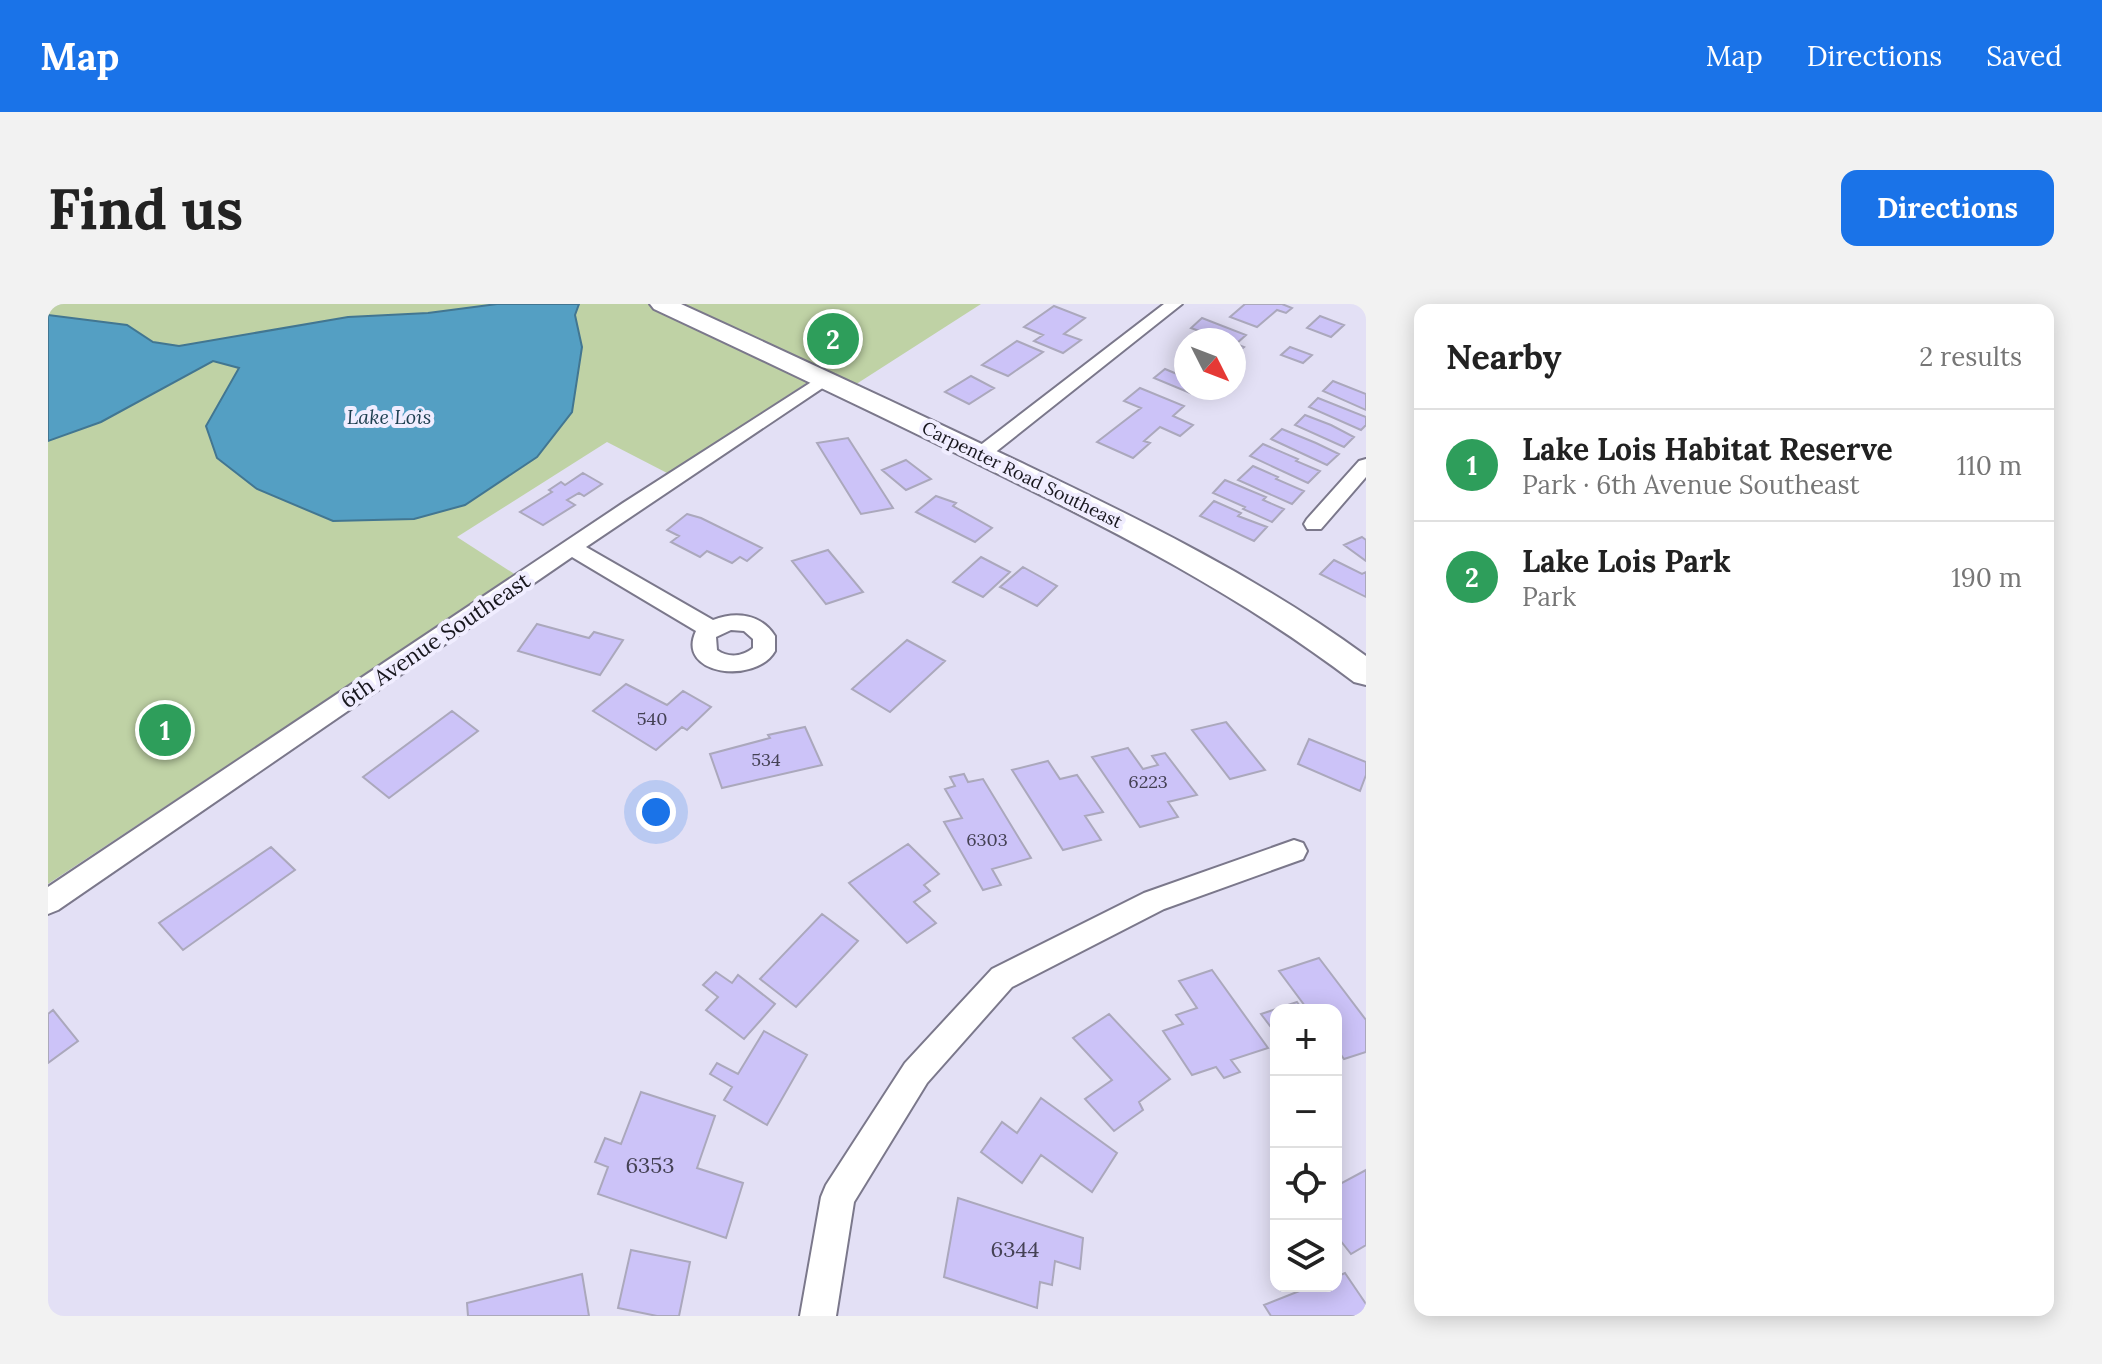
<!DOCTYPE html>
<html lang="en">
<head>
<meta charset="utf-8">
<style>
	:root { --surface:#fff; --page:#f2f2f2; --text:#222; --muted:#767676; --line:#e0e0e0; --accent:#1a73e8 }
	body { margin:0; font-family:Lora,serif; background:var(--page); color:var(--text) }
	.controls { position:absolute; right:24px; bottom:24px; display:grid; overflow:hidden; border-radius:16px; box-shadow:0 4px 20px #0003 }
	.controls button { width:72px; height:72px; display:grid; place-items:center; padding:0; border:0; border-bottom:2px solid var(--line); background:var(--surface); color:var(--text); font:40px sans-serif }
	.compass { position:absolute; left:1126px; top:24px; width:72px; height:72px; border-radius:50%; background:var(--surface); box-shadow:0 4px 20px #0003; rotate:132deg }
	.you { position:absolute; left:608px; top:508px; width:28px; height:28px; margin:-20px; border:6px solid #fff; border-radius:50%; background:#1a73e8; box-shadow:0 0 0 12px #1a73e833 }
	.badge { display:grid; place-items:center; width:52px; height:52px; border-radius:50%; background:var(--accent); color:#fff; font-size:26px; font-weight:700 }
	.pin { position:absolute; translate:-50% -50%; border:4px solid #fff; box-shadow:0 2px 8px #0006 }
	.list { margin:0; padding:0; list-style:none }
	h2 { display:flex; justify-content:space-between; align-items:center; height:104px; margin:0; padding:0 32px; font-size:34px }
	h2 small { font-size:26px; font-weight:400; color:var(--muted) }
	.list li { display:grid; grid-template-columns:52px 1fr auto; gap:24px; align-items:center; box-sizing:border-box; height:112px; padding:0 32px; border-top:2px solid var(--line) }
	.list b { display:block; font-size:30px; white-space:nowrap }
	.list p { margin:0; font-size:26px; white-space:nowrap; color:var(--muted) }
	.list em { font-size:26px; font-style:normal; color:var(--muted) }
	.icon { flex:none; width:44px; height:44px; fill:none; stroke:currentColor; stroke-width:2; stroke-linecap:round; stroke-linejoin:round }
	.map { position:relative; flex:none; width:1318px; height:1012px; overflow:hidden; border-radius:16px }
	header { display:flex; align-items:center; gap:48px; box-sizing:border-box; height:112px; padding:0 40px; background:var(--accent); color:#fff }
	header strong { font-size:38px }
	nav { display:flex; gap:44px; margin-inline-start:auto; font-size:28px }
	.intro { display:flex; align-items:center; justify-content:space-between; box-sizing:border-box; height:192px; padding:0 48px }
	h1 { margin:0; font-size:56px }
	.button { padding:20px 36px; border-radius:16px; background:var(--accent); color:#fff; font-size:28px; font-weight:700 }
	main { display:flex; gap:48px; padding:0 48px }
	aside { flex:1; background:var(--surface); border-radius:16px; box-shadow:0 4px 20px #0003 }
	.map>svg:first-child { display:block }
	.green { fill:#bfd2a5 }
	.water { fill:#549fc3; stroke:#427691; stroke-width:2 }
	.building { fill:#ccc3f8; stroke:#aba8bc; stroke-width:2 }
	.lines { fill:none; stroke-linecap:round; stroke-linejoin:round }
	.street-casing { stroke:#7b788b; stroke-width:4 }
	.secondary-casing { stroke:#7b788b; stroke-width:4 }
	.street { fill:#fff; fill-rule:evenodd }
	.secondary { fill:#fff; fill-rule:evenodd }
	.labels { text-anchor:middle; stroke-width:8; stroke-linejoin:round; paint-order:stroke }
	.far-street-label { font-size:18px; fill:#17161d; stroke:#f0edff }
	.number-label { font-size:18px; fill:#444154 }
	.far-water-label { font-size:20px; font-style:italic; fill:#1c3e4f; stroke:#f0edff }
	.street-label { font-size:22px; fill:#17161d; stroke:#f0edff }
	.near-number-label { font-size:22px; fill:#444154 }
</style>
</head>
<body>
<header>
<strong>Map</strong>
<nav><a>Map</a><a>Directions</a><a>Saved</a></nav>
</header>
<div class="intro"><h1>Find us</h1><a class="button">Directions</a></div>
<main>
<div class="map">
<svg width="1318" height="1012" viewBox="0 0 1318 1012">
	<rect width="100%" height="100%" fill="#e3e0f5"/>
	<path class="green" d="M0 0H933L799 86 763 76 621 170 559 138 409 233 468 271 0 580Z"/>
	<path class="water" d="M449 0H531L527 11 534 43 524 108 489 153 417 201 366 215 285 217 209 185 169 154 158 122 191 64 165 57 53 118 0 137V11L79 21 105 38 131 42 300 13 380 9Z"/>
	<path class="building" d="M1197 0H1234L1244 4 1238 9 1229 6 1209 23 1182 13Z
		M1006 2 1037 14 1016 30 1033 36 1015 49 986 37 995 31 976 23Z
		M1272 12 1296 21 1283 33 1259 24Z
		M1154 14 1198 31 1188 40 1196 43 1191 47 1186 45V36H1153L1160 30 1143 24Z
		M969 37 995 48 960 72 934 61Z
		M1242 43 1264 51 1255 59 1233 51Z
		M1138 63V84H1155L1147 91 1106 74 1117 65 1129 70Z
		M923 72 946 84 921 100 897 88Z
		M1285 77 1318 90V106L1275 87Z
		M1092 84 1136 102 1125 112 1145 121 1132 132 1112 123 1096 137 1102 139 1085 154 1049 138 1093 104 1076 97Z
		M1270 94 1318 113V121L1313 126 1261 103Z
		M1257 111 1283 121 1306 133 1296 143 1247 121Z
		M1234 125 1268 139 1291 150 1279 161 1223 135Z
		M800 134 845 204 813 210 769 139Z
		M1215 140 1250 155 1248 157 1272 167 1260 179 1202 152Z
		M858 156 883 175 858 186 834 166Z
		M1205 162 1230 173 1228 175 1256 187 1244 200 1190 176Z
		M535 169 554 180 536 192 531 189 519 196 527 201 495 221 472 208 504 188 501 186 513 178 517 181Z
		M1177 176 1218 193 1215 196 1236 205 1224 218 1195 205 1197 203 1165 189Z
		M888 192 908 199 905 202 944 224 927 238 868 208Z
		M1166 197 1193 209 1190 212 1219 223 1206 237 1152 212Z
		M639 210 653 214 714 244 699 257 692 253 684 259 659 247 652 253 623 238 631 232 619 226Z
		M1314 233 1318 236V257L1296 241Z
		M780 246 815 288 778 300 744 257Z
		M933 253 962 268 935 293 905 278Z
		M1286 256 1314 270 1318 268V293L1272 270Z
		M975 263 1009 282 989 302 952 283Z
		M489 320 541 334 546 328 575 336 552 371 470 347Z
		M859 336 897 357 842 408 804 385Z
		M578 380 619 401 635 387 663 403 639 426 634 423 608 446 545 407Z
		M404 407 430 427 341 494 315 473Z
		M1178 418 1217 466 1182 475 1144 426Z
		M757 423 774 461 674 484 662 450 722 434 720 431Z
		M1261 435 1318 458V471L1312 487 1250 460Z
		M1080 444 1095 465 1110 461 1104 452 1117 449 1149 491 1120 498 1130 513 1092 523 1044 453Z
		M1000 457 1012 475 1029 471 1055 508 1037 512 1053 536 1015 546 964 466Z
		M916 470 920 478 935 475 983 554 944 565 953 581 935 586 896 518 914 514 897 485 907 482 902 473Z
		M860 540 891 570 876 581 882 587 866 598 888 619 859 639 801 579Z
		M223 543 247 566 135 646 111 619Z
		M774 610 810 637 748 703 712 675Z
		M1271 654 1318 716V748L1296 755 1288 744V706H1260L1231 667Z
		M1164 666 1220 744 1183 756 1192 768 1176 774 1168 763 1144 771 1115 727 1135 720 1128 711 1149 704 1131 677Z
		M668 668 684 679 690 671 727 700 696 735 658 706 670 693 655 681Z
		M1249 698 1255 706H1228V730L1213 710Z
		M5 706 30 737 0 759V710Z
		M1061 710 1122 775 1091 798 1095 806 1066 827 1037 795 1064 776 1025 734Z
		M716 727 759 751 719 821 676 796 684 783 662 770 669 759 690 770Z
		M593 788 667 812 649 864 695 879 678 934 550 890 560 863 547 858 557 834 573 840Z
		M993 794 1069 849 1044 888 993 851 974 879 933 848 954 818 969 829Z
		M1318 866V941L1303 950 1288 931V882Z
		M910 894 1035 934 1032 965 1007 957 1004 981 992 978 989 1004 896 973Z
		M583 946 642 958 631 1012H609L570 1004Z
		M1297 969 1318 1000V1012H1223L1216 1001 1264 982H1288V973Z
		M534 970 541 1012H420L419 999Z"/>
	<g class="lines">
		<g class="street-casing">
			<path id="street" d="M1116 0H1134L940 154H926L923 150 926 146Z
				M776 70 782 71 785 75 782 79 538 243 665 316C688 307 713 310 727 332V347C708 381 627 371 648 327L524 253 10 606 0 610V583L575 199ZM683 326 696 327 705 335V344C694 353 680 354 669 346L668 333Z
				M1318 155V173L1273 225H1259L1256 220 1259 215 1311 157Z
				M1246 536 1255 539 1259 547 1255 555 1116 605 964 683 879 779 806 898 788 1012H752L773 893 778 881 857 759 944 665 1096 589Z"/>
		</g>
		<g class="secondary-casing">
			<path id="secondary" d="M602 0H633C749 53 865 107 980 162 1097 218 1213 275 1318 352V381L1306 378C1192 291 1067 227 940 165 829 110 717 57 606 5Z"/>
		</g>
		<use href="#street" class="street"/>
		<use href="#secondary" class="secondary"/>
	</g>
	<g class="labels">
		<g class="far-street-label">
			<text transform="translate(974 171) rotate(26)" y="6">Carpenter Road Southeast</text>
		</g>
		<g class="number-label">
			<text x="604" y="421">540</text>
			<text x="718" y="462">534</text>
			<text x="1100" y="484">6223</text>
			<text x="939" y="542">6303</text>
		</g>
		<g class="far-water-label">
			<text x="341" y="120">Lake Lois</text>
		</g>
		<g class="street-label">
			<text transform="translate(387 336) rotate(-34)" y="8">6th Avenue Southeast</text>
		</g>
		<g class="near-number-label">
			<text x="602" y="869">6353</text>
			<text x="967" y="953">6344</text>
		</g>
	</g>
</svg>
<div class="controls">
<button>+</button>
<button>−</button>
<button><svg class="icon" aria-label="locate" viewBox="0 0 24 24"><circle cx="12" cy="12" r="6"/><path d="M12 2v4M12 18v4M2 12h4M18 12h4"/></svg></button>
<button><svg class="icon" aria-label="layers" viewBox="0 0 24 24"><path d="M12 4l9 5-9 5-9-5zM3 14l9 5 9-5"/></svg></button>
</div>
<svg class="compass" viewBox="-18 -18 36 36"><path d="M0-13l5 13h-10z" fill="#e53935"/><path d="M0 13l5-13h-10z" fill="#767676"/></svg>
<div class="you"></div>
<div class="pin badge" style="left:117px;top:426px;background:#2e9e5b">1</div>
<div class="pin badge" style="left:785px;top:35px;background:#2e9e5b">2</div>
</div>
<aside>
<h2>Nearby<small>2 results</small></h2>
<ul class="list">
<li><span class="badge" style="background:#2e9e5b">1</span><div><b>Lake Lois Habitat Reserve</b><p>Park · 6th Avenue Southeast</p></div><em>110 m</em></li>
<li><span class="badge" style="background:#2e9e5b">2</span><div><b>Lake Lois Park</b><p>Park</p></div><em>190 m</em></li>
</ul>
</aside>
</main>
</body>
</html>
